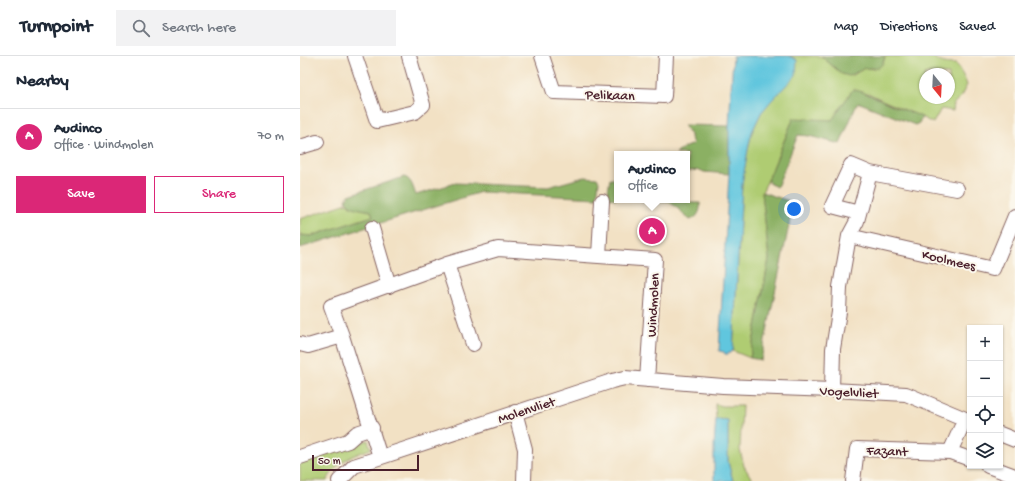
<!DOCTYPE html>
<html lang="en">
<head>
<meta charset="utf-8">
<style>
	:root { --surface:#fff; --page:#f2f2f3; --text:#1f2937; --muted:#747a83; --line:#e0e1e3; --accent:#db2777 }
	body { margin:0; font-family:"Gochi Hand",sans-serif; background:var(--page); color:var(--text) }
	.controls { position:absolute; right:12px; bottom:12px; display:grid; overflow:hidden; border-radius:0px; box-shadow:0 1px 3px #0004 }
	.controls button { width:36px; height:36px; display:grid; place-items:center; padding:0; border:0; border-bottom:1px solid var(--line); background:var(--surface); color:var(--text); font:20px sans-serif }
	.compass { position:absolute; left:619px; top:12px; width:36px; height:36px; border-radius:50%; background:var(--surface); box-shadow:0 1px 3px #0004; rotate:162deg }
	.scale { position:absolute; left:12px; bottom:10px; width:107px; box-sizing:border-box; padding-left:4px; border:2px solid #4a1f2b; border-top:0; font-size:11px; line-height:14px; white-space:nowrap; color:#4a1f2b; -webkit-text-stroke:3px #fbf7ec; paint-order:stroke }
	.you { position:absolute; left:494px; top:153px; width:14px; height:14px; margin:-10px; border:3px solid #fff; border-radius:50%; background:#1a73e8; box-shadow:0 0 0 6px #1a73e833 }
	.badge { display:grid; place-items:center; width:26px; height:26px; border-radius:50%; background:var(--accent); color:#fff; font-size:13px; font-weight:700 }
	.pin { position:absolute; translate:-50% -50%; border:2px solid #fff; box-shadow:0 1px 4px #0006 }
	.popup { position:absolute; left:314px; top:95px; width:76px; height:52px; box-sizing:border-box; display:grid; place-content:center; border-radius:0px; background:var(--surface); filter:drop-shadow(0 1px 3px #0005); font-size:13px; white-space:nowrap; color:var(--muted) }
	.popup b { font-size:15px; color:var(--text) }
	.popup::after { content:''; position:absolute; left:50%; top:100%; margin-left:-8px; border:8px solid transparent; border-top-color:var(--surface) }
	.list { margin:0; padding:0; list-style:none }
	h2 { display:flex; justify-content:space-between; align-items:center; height:52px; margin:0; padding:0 16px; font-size:17px }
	h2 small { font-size:13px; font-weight:400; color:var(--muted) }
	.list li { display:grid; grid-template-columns:26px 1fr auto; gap:12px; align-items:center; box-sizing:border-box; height:56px; padding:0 16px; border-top:1px solid var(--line) }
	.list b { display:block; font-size:15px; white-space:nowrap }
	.list p { margin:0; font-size:13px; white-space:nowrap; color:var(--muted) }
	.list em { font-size:13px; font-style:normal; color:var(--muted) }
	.actions { display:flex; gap:8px; padding:12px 16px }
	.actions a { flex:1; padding:9px 0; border:1px solid var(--accent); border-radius:0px; text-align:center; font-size:14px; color:var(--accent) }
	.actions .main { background:var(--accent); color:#fff }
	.icon { flex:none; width:22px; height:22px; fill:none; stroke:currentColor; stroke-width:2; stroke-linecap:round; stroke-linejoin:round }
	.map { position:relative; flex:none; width:715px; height:425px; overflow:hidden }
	header { display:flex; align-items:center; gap:24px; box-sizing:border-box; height:56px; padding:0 20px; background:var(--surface); border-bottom:1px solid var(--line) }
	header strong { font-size:19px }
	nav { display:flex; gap:22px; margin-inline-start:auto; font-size:14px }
	.search { width:280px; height:36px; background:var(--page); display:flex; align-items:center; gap:10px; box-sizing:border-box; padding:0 14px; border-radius:0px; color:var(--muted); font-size:15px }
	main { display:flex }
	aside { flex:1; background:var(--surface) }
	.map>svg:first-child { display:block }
	.green { fill:#afcc72; stroke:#7c764e; fill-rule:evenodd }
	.forest { fill:#8bb064; stroke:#6a6848 }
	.water { fill:#60c6de; stroke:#557284 }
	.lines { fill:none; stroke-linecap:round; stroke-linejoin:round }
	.street-casing { stroke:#856361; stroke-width:16 }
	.street { stroke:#fff; stroke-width:14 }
	.labels { text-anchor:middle; stroke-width:4; stroke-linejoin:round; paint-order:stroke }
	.street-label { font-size:14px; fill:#4a1f2b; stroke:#fbf7ec }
</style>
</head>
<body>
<header>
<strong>Turnpoint</strong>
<div class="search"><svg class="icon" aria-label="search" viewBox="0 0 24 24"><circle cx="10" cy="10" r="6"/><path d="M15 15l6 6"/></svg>Search here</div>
<nav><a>Map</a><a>Directions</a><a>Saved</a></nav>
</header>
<main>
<aside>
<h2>Nearby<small></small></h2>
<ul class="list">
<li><span class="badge">A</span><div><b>Audinco</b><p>Office · Windmolen</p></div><em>70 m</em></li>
</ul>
<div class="actions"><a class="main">Save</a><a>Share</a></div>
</aside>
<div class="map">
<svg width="715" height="425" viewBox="0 0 715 425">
	<rect width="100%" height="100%" fill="#fbf7ec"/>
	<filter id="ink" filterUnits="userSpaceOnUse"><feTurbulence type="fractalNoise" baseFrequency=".025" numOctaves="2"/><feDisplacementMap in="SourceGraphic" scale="8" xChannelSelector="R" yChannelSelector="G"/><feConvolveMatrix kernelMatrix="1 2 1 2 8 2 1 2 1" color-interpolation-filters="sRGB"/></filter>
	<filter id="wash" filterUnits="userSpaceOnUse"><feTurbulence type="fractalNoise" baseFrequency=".012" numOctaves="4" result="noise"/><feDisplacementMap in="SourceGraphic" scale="16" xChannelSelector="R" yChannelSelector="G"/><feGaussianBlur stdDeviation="0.9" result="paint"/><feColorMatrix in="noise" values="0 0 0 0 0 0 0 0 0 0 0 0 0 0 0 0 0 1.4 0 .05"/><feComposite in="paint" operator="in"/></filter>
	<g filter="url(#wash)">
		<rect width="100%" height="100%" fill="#f2e1c4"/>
		<path class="green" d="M489 0H521L542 18 553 19 565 12 574 13 584 5 585 0H633C638 7 648 8 656 8L664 21 667 29 660 42 654 47 653 55 641 53 633 67C612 56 589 48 568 37L532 64 491 68 468 124 462 136 469 203 450 302 433 295 442 128 446 101 452 76 461 57 497 4ZM625 18H649V42H625Z
			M47 147 50 150 71 155 73 160 11 180 0 179V163Z
			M415 348 423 350H442L440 394 444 410 453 425H433L428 406V364L416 363Z
			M68 384 71 393C53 399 36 406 27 425H0V406Z"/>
		<path class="forest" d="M521 0H585C581 17 575 10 563 13 558 15 554 18 549 20L542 18Z
			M553 33C567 37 579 43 592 49 602 54 612 56 622 61L619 67 615 69 560 47 557 48 540 88 509 80 498 79 477 131 470 128 468 124 491 68 494 62 532 64Z
			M384 69 429 70V118L404 116 400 114 387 115V98H376L383 92 393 88 390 79Z
			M104 121C112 123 113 132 116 139L155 127 248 131 284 121 297 122 299 125 297 142 181 136 0 192V179L11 180 73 160 71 155C63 153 48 153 46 143L49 139Z
			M310 123H317V143L307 142Z
			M462 136 492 146 493 150 461 304 450 302 469 203Z
			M341 144H385L392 147H400C401 154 398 162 390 164L375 150 369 146Z"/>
		<path class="water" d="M433 0H489L497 4 496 19 471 45 461 57 452 76 449 88 442 128 433 295 428 298H425L424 296 419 295 429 118V70Z
			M416 363 428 364V406L433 425H414V389Z"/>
	</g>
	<g filter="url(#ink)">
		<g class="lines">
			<g class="street-casing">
				<path id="street" d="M55 0 77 65 115 56 123 49 109 0
					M242 0 254 36 364 40 366 0
					M0 91 17 86
					M559 157 532 150 551 109 570 117
					M72 172 89 230
					M549 180 693 213 715 160
					M299 200 302 145
					M147 208 173 288
					M42 280 31 250 147 208 198 193 355 204 347 324
					M0 288 8 290 42 280 80 401
					M532 334 533 293 539 256 540 231 549 180 557 165 570 117 657 133
					M215 356 225 393 224 425
					M700 378 715 384
					M650 396 670 403
					M0 401 48 385 57 377 72 372
					M688 410 715 420
					M39 425 54 410 312 325 325 322 423 330 532 334 606 338 670 365
					M553 425 557 393 650 396 665 363"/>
			</g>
			<use href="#street" class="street"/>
		</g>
	</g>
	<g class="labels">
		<g class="street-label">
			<text transform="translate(310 38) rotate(2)" y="5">Pelikaan</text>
			<text transform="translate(649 203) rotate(13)" y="5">Koolmees</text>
			<text transform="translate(352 249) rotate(-87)" y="5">Windmolen</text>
			<text transform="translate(549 335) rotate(3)" y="5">Vogelvliet</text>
			<text transform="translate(226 353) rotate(-18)" y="5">Molenvliet</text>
			<text transform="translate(587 394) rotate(2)" y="5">Fazant</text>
		</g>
	</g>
</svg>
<div class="controls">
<button>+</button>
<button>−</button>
<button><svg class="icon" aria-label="locate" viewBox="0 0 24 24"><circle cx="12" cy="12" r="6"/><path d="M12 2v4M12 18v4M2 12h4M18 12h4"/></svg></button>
<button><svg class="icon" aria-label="layers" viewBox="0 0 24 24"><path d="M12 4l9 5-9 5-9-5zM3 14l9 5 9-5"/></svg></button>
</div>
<svg class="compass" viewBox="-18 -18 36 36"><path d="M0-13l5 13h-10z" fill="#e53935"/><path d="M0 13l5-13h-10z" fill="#747a83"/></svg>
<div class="scale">50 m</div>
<div class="you"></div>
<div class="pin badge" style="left:352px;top:175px">A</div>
<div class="popup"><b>Audinco</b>Office</div>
</div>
</main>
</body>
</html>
